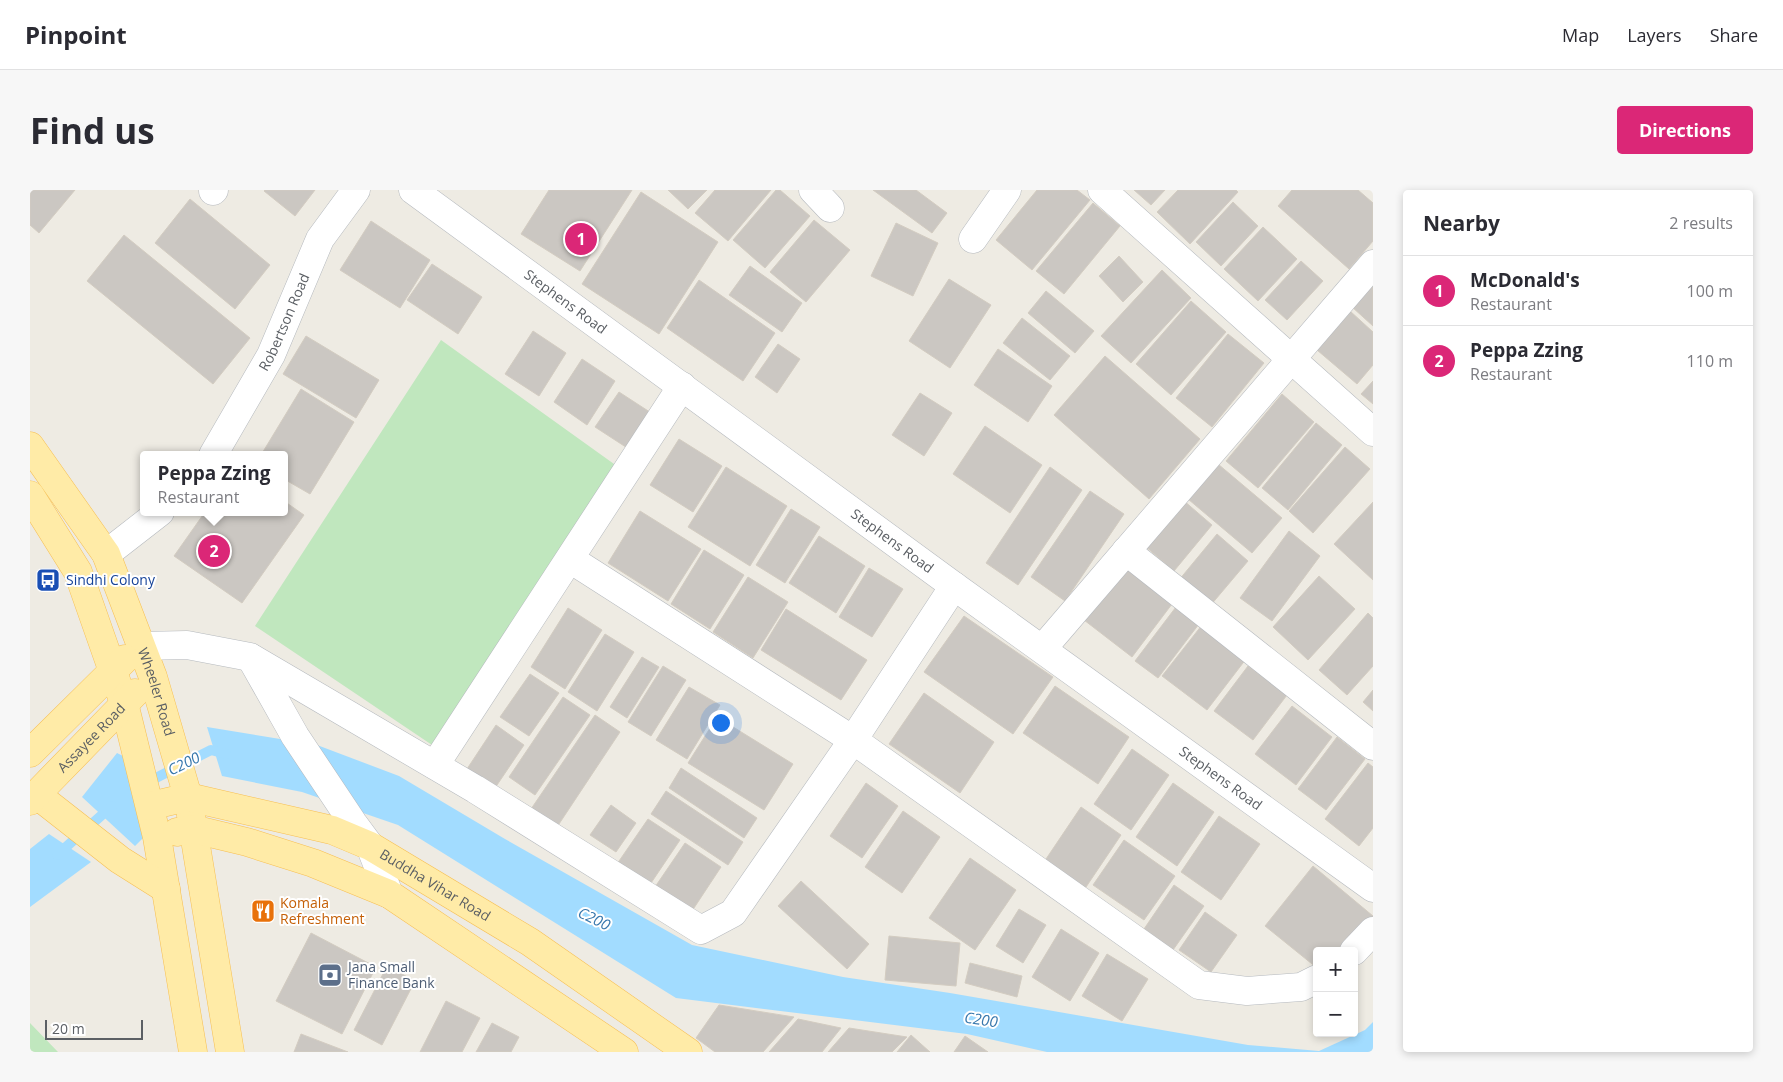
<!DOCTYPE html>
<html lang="en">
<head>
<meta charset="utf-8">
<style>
	:root { --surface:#fff; --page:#f7f7f7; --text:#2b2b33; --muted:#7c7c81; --line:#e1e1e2; --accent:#db2777 }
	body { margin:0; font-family:"Open Sans",sans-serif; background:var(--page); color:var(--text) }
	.controls { position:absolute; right:15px; bottom:15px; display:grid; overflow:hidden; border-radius:5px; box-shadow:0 2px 8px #0003 }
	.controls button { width:45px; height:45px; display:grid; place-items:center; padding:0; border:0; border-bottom:1px solid var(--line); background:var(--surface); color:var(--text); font:25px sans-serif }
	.scale { position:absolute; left:15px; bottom:12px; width:98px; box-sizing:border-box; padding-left:5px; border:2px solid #5b5f64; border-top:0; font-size:14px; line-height:18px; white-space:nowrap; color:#5b5f64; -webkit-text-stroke:4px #fff; paint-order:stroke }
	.you { position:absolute; left:690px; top:532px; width:18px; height:18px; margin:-12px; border:4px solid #fff; border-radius:50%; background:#1a73e8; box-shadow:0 0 0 8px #1a73e833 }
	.badge { display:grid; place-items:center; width:32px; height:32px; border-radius:50%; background:var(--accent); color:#fff; font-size:16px; font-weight:700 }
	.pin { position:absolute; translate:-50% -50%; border:2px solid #fff; box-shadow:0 1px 5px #0006 }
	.popup { position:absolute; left:110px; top:261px; width:148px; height:65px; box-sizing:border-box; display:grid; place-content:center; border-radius:5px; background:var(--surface); filter:drop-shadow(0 1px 4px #0005); font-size:16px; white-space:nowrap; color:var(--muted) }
	.popup b { font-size:19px; color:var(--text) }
	.popup::after { content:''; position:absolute; left:50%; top:100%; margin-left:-10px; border:10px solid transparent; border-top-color:var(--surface) }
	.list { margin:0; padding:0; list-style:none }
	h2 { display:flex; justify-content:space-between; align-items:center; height:65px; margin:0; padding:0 20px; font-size:21px }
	h2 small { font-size:16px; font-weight:400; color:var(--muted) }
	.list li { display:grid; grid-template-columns:32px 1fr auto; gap:15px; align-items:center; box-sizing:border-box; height:70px; padding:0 20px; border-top:1px solid var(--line) }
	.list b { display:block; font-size:19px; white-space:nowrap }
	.list p { margin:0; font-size:16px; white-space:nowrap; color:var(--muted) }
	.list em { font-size:16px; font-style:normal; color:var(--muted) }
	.map { position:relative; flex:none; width:1343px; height:862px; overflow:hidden; border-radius:5px }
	header { display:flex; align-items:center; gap:30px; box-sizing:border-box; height:70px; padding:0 25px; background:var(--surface); border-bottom:1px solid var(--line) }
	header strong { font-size:24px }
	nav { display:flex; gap:28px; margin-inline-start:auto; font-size:18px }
	.intro { display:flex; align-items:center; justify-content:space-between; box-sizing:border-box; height:120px; padding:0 30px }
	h1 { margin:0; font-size:35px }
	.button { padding:12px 22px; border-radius:5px; background:var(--accent); color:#fff; font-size:18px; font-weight:700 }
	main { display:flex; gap:30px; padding:0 30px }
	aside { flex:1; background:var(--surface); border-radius:5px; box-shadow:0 2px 8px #0003 }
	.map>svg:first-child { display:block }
	.green { fill:#c0e7be }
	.water { fill:#a2dcff }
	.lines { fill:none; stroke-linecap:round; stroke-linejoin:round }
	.stream { stroke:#a2dcff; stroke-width:10 }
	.building { fill:#cbc7c2; stroke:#d3ccc1 }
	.minor-casing { stroke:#b5b9be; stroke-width:29 }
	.major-casing { stroke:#f7bf53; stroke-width:29 }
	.minor { stroke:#fff; stroke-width:28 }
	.major { stroke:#ffeba7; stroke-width:28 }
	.labels { text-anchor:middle; stroke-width:4; stroke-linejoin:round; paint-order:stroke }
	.street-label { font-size:14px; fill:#5b5f64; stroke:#fff }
	.transit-label { font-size:14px; fill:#164399; stroke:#fff; text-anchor:start }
	.food-label { font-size:14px; fill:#c56008; stroke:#fff; text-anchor:start }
	.service-label { font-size:14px; fill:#4e5e75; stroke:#fff; text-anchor:start }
	.water-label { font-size:15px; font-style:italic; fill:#3878ad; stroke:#fff }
</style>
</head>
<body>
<header>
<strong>Pinpoint</strong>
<nav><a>Map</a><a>Layers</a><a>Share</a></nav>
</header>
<div class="intro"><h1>Find us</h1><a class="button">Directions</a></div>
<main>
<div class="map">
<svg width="1343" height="862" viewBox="0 0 1343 862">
	<rect width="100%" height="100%" fill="#eeebe3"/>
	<path class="green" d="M411 150 591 279 405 557 225 436Z
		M0 833 28 862H0Z"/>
	<path class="water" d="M177 537 287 555 369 586 475 649 662 755 813 787 920 803 1218 855 1289 861 1335 840 1343 832V862H1017L937 844 646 808 368 635 272 602 192 586Z
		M87 563 97 568 116 645 105 656 52 607Z
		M19 644 61 672 0 717V659Z"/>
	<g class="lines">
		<path class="stream" d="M114 594 181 560 196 564
			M27 665 82 616"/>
	</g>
	<path class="building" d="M0 0H45L9 43 0 35Z
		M235 0H285L265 26 234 1Z
		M519 0H602L550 81 491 44Z
		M638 0H677L658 19Z
		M685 0H741L698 51 665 23Z
		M746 0H750L780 26 735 78 703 50Z
		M843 0H886L917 23 902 43Z
		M1007 0H1047L1060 10 1002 80 966 50Z
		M1104 0H1135L1121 15Z
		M1148 0H1206L1208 2 1160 54 1127 22Z
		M1262 0H1328L1343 13V51L1319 79 1248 16Z
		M611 2 688 52 629 144 552 94Z
		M160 9 240 75 205 119 125 53Z
		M1203 12 1228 36 1191 76 1166 52Z
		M1063 13 1090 36 1034 104 1006 81Z
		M784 30 820 60 776 112 740 82Z
		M341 31 400 70 370 118 310 80Z
		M866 33 908 53 883 106 841 86Z
		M1233 37 1267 69 1228 111 1194 79Z
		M94 45 220 148 183 194 57 91Z
		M1089 66 1113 92 1093 112 1069 86Z
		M1271 71 1293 91 1257 130 1235 110Z
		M402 74 452 107 428 144 377 110Z
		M720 76 772 113 752 142 699 105Z
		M1132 80 1161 108 1101 173 1071 146Z
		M919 89 961 115 920 178 879 151Z
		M669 90 745 143 713 191 637 138Z
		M1343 92V136L1322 117Z
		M1016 101 1064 141 1045 163 998 123Z
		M1161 111 1196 142 1141 205 1106 174Z
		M1320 121 1343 142V175L1327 194 1287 160Z
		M992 128 1040 166 1020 190 973 153Z
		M503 141 536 163 509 206 475 184Z
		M1198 144 1234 173 1182 237 1146 208Z
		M276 146 349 190 326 228 253 184Z
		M748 154 770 169 747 203 725 187Z
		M968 159 1022 196 998 232 944 195Z
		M1075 166 1170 249 1119 309 1024 225Z
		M552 169 585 191 557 235 524 212Z
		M1343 191V214L1331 204Z
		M271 199 324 232 280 304 254 289V265H231Z
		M589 202 629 228 605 263 565 237Z
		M890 203 922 223 894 266 862 245Z
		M1252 204 1284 232 1228 298 1196 271Z
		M1286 233 1312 255 1258 320 1232 298Z
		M955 236 1012 275 980 323 923 284Z
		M649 249 692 276 663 322 620 295Z
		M1315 257 1340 279 1283 343 1259 321Z
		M1188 274 1252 328 1222 363 1158 309Z
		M696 277 757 316 720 376 658 337Z
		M1020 277 1052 300 988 395 956 373Z
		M1060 301 1094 324 1035 411 1001 387Z
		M1153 310 1182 335 1144 381 1115 356Z
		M254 311 274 325 212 413 144 366 175 322H254Z
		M1343 312V390L1304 354Z
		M761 319 790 337 755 393 726 375Z
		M610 321 671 359 638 411 578 373Z
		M1259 341 1290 366 1242 431 1210 408Z
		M1187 344 1218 371 1180 416 1149 390Z
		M789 346 835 376 806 423 759 393Z
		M674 360 714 385 680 439 641 414Z
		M1098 372 1145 410 1102 467 1054 430Z
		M839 378 873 399 842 447 809 427Z
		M1289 386 1325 419 1278 470 1243 437Z
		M718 387 758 412 723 468 683 442Z
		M1149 413 1172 430 1128 488 1105 471Z
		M538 418 572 440 535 499 501 477Z
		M756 419 837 470 811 510 731 460Z
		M1338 423 1343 428V476L1317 505 1289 480Z
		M934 426 1023 487 983 544 894 482Z
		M1172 435 1216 469 1177 520 1132 486Z
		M575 444 604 462 567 521 538 502Z
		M612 467 629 477 597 528 580 517Z
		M633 476 656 490 621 546 598 532Z
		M1218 476 1257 505 1223 550 1184 521Z
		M500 484 529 503 499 546 470 527Z
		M1025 496 1099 547 1068 594 993 543Z
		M659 497 690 515 657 569 626 550Z
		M1343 500V521L1333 512Z
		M894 503 964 552 930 603 859 554Z
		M533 507 560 525 505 605 479 587Z
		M1262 516 1302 547 1266 595 1225 564Z
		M565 525 590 542 527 637 501 619Z
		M687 527 763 574 734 620 658 573Z
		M466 535 494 555 463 601 435 582Z
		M1307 547 1335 569 1296 620 1268 599Z
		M1102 559 1139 585 1101 640 1064 614Z
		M1338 573 1343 577V638L1329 656 1295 629Z
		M651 578 727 628 714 648 639 598Z
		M836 593 868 616 832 668 800 646Z
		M1143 593 1184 622 1147 676 1106 647Z
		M636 601 713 652 698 675 621 624Z
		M581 615 606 633 586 662 560 645Z
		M1051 617 1091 645 1054 700 1014 672Z
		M873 621 910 647 872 703 835 677Z
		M1189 626 1230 654 1191 710 1151 682Z
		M618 629 650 650 619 696 587 674Z
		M1094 650 1145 686 1114 730 1063 695Z
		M655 653 691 677 662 721 625 697Z
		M940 668 986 700 945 760 899 728Z
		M1283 676 1343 726 1318 757 1314 755 1309 761H1287V778L1235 736Z
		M771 691 839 754 817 779 748 716Z
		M1144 695 1174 716 1143 760 1114 739Z
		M989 719 1016 735 993 773 966 756Z
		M1175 722 1207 745 1181 782 1149 760Z
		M1031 739 1069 763 1040 811 1002 787Z
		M281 743 346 777 312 844 246 811Z
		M859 746 930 753 926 796 855 790Z
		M1077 764 1118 789 1092 831 1052 806Z
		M940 773 992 786 987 807 935 793Z
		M357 776 385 791 352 855 324 840Z
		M416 811 450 828 432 862H390Z
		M689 815 764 827 733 862H685L666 848Z
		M768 829 811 838 792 862H739Z
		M462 833 489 847 481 862H446Z
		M819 838 877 847 862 862H798Z
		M271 844 318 862H264Z
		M881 845 900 862H867Z
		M935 846 958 862H924Z"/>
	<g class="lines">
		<g class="minor-casing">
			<g id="minor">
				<path id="s1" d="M383 0 924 396 1343 698"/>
				<path d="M783 0 800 18"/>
				<path d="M1072 0 1343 242"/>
				<path d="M183 1 184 0"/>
				<path d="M943 49 977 0"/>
				<path id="s2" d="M183 265 241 165 290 49 326 0"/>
				<path d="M1096 361 1343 556"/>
				<path d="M76 364 130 322"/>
				<path d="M540 369 823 550 1169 795 1217 801 1271 797 1287 789"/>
				<path d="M111 456 157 455 220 467 445 599 671 740 703 723 823 550 924 396"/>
				<path d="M1013 458 1343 74"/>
				<path d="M221 468 265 546 323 633 340 656 359 704"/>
				<path d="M405 575 652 196"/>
				<path d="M1324 761 1343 741"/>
			</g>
		</g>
		<g class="major-casing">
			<g id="major">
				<path id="s3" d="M0 256 76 364 123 487 158 607 200 862"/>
				<path d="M0 305 48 382 94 513 127 647 163 862"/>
				<path d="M0 563 95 469"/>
				<path d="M7 605 90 670 136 699"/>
				<path id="s4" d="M0 611 105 503"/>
				<path id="s5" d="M120 616 158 607 302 640 340 656 500 752 658 862"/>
				<path d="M147 642 163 639 217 652 283 673 359 704 594 862"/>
			</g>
		</g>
		<use href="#minor" class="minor"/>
		<use href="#major" class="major"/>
	</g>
	<defs>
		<g id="bus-square" transform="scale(1.25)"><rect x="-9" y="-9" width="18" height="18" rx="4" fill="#1a4fb4" stroke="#fff"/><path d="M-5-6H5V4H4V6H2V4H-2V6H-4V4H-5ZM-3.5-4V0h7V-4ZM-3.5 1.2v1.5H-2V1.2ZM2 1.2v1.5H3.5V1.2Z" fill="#fff"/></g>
		<g id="restaurant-square" transform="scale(1.25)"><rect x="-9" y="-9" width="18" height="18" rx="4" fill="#e8710a" stroke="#fff"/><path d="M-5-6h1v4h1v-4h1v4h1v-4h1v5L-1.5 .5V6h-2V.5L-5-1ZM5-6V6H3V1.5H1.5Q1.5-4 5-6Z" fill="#fff"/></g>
		<g id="bank-square" transform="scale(1.25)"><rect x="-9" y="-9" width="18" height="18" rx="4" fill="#5c6f8a" stroke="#fff"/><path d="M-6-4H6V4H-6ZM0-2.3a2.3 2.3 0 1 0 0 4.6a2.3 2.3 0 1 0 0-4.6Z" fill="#fff"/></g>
	</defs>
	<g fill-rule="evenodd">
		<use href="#bus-square" x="18" y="390"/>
		<use href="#restaurant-square" x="233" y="721"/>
		<use href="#bank-square" x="300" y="785"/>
	</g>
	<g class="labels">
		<g class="street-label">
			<text dy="5" stroke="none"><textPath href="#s1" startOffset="189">Stephens Road</textPath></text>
			<text dy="5" stroke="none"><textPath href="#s2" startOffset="151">Robertson Road</textPath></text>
			<text dy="5" stroke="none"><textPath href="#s1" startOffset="594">Stephens Road</textPath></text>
			<text dy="5" stroke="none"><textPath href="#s3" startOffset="279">Wheeler Road</textPath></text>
			<text dy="5" stroke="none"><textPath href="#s4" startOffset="88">Assayee Road</textPath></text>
			<text dy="5" stroke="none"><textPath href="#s1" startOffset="999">Stephens Road</textPath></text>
			<text dy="5" stroke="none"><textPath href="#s5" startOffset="304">Buddha Vihar Road</textPath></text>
		</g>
		<g class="transit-label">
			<text x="36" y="395">Sindhi Colony</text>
		</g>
		<g class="food-label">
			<text x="250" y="718">Komala<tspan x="250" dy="16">Refreshment</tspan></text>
		</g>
		<g class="service-label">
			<text x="318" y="782">Jana Small<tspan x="318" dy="16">Finance Bank</tspan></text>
		</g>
		<g class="water-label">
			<text transform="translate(154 574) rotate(-26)" y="5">C200</text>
			<text transform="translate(564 729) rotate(26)" y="5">C200</text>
			<text transform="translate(951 830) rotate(8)" y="5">C200</text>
		</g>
	</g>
</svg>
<div class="controls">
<button>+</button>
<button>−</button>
</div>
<div class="scale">20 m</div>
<div class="you"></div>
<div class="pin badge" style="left:551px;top:49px">1</div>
<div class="pin badge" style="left:184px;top:361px">2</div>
<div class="popup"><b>Peppa Zzing</b>Restaurant</div>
</div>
<aside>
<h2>Nearby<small>2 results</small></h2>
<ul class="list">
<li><span class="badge">1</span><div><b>McDonald's</b><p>Restaurant</p></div><em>100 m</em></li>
<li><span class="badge">2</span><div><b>Peppa Zzing</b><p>Restaurant</p></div><em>110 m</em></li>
</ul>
</aside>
</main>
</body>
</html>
